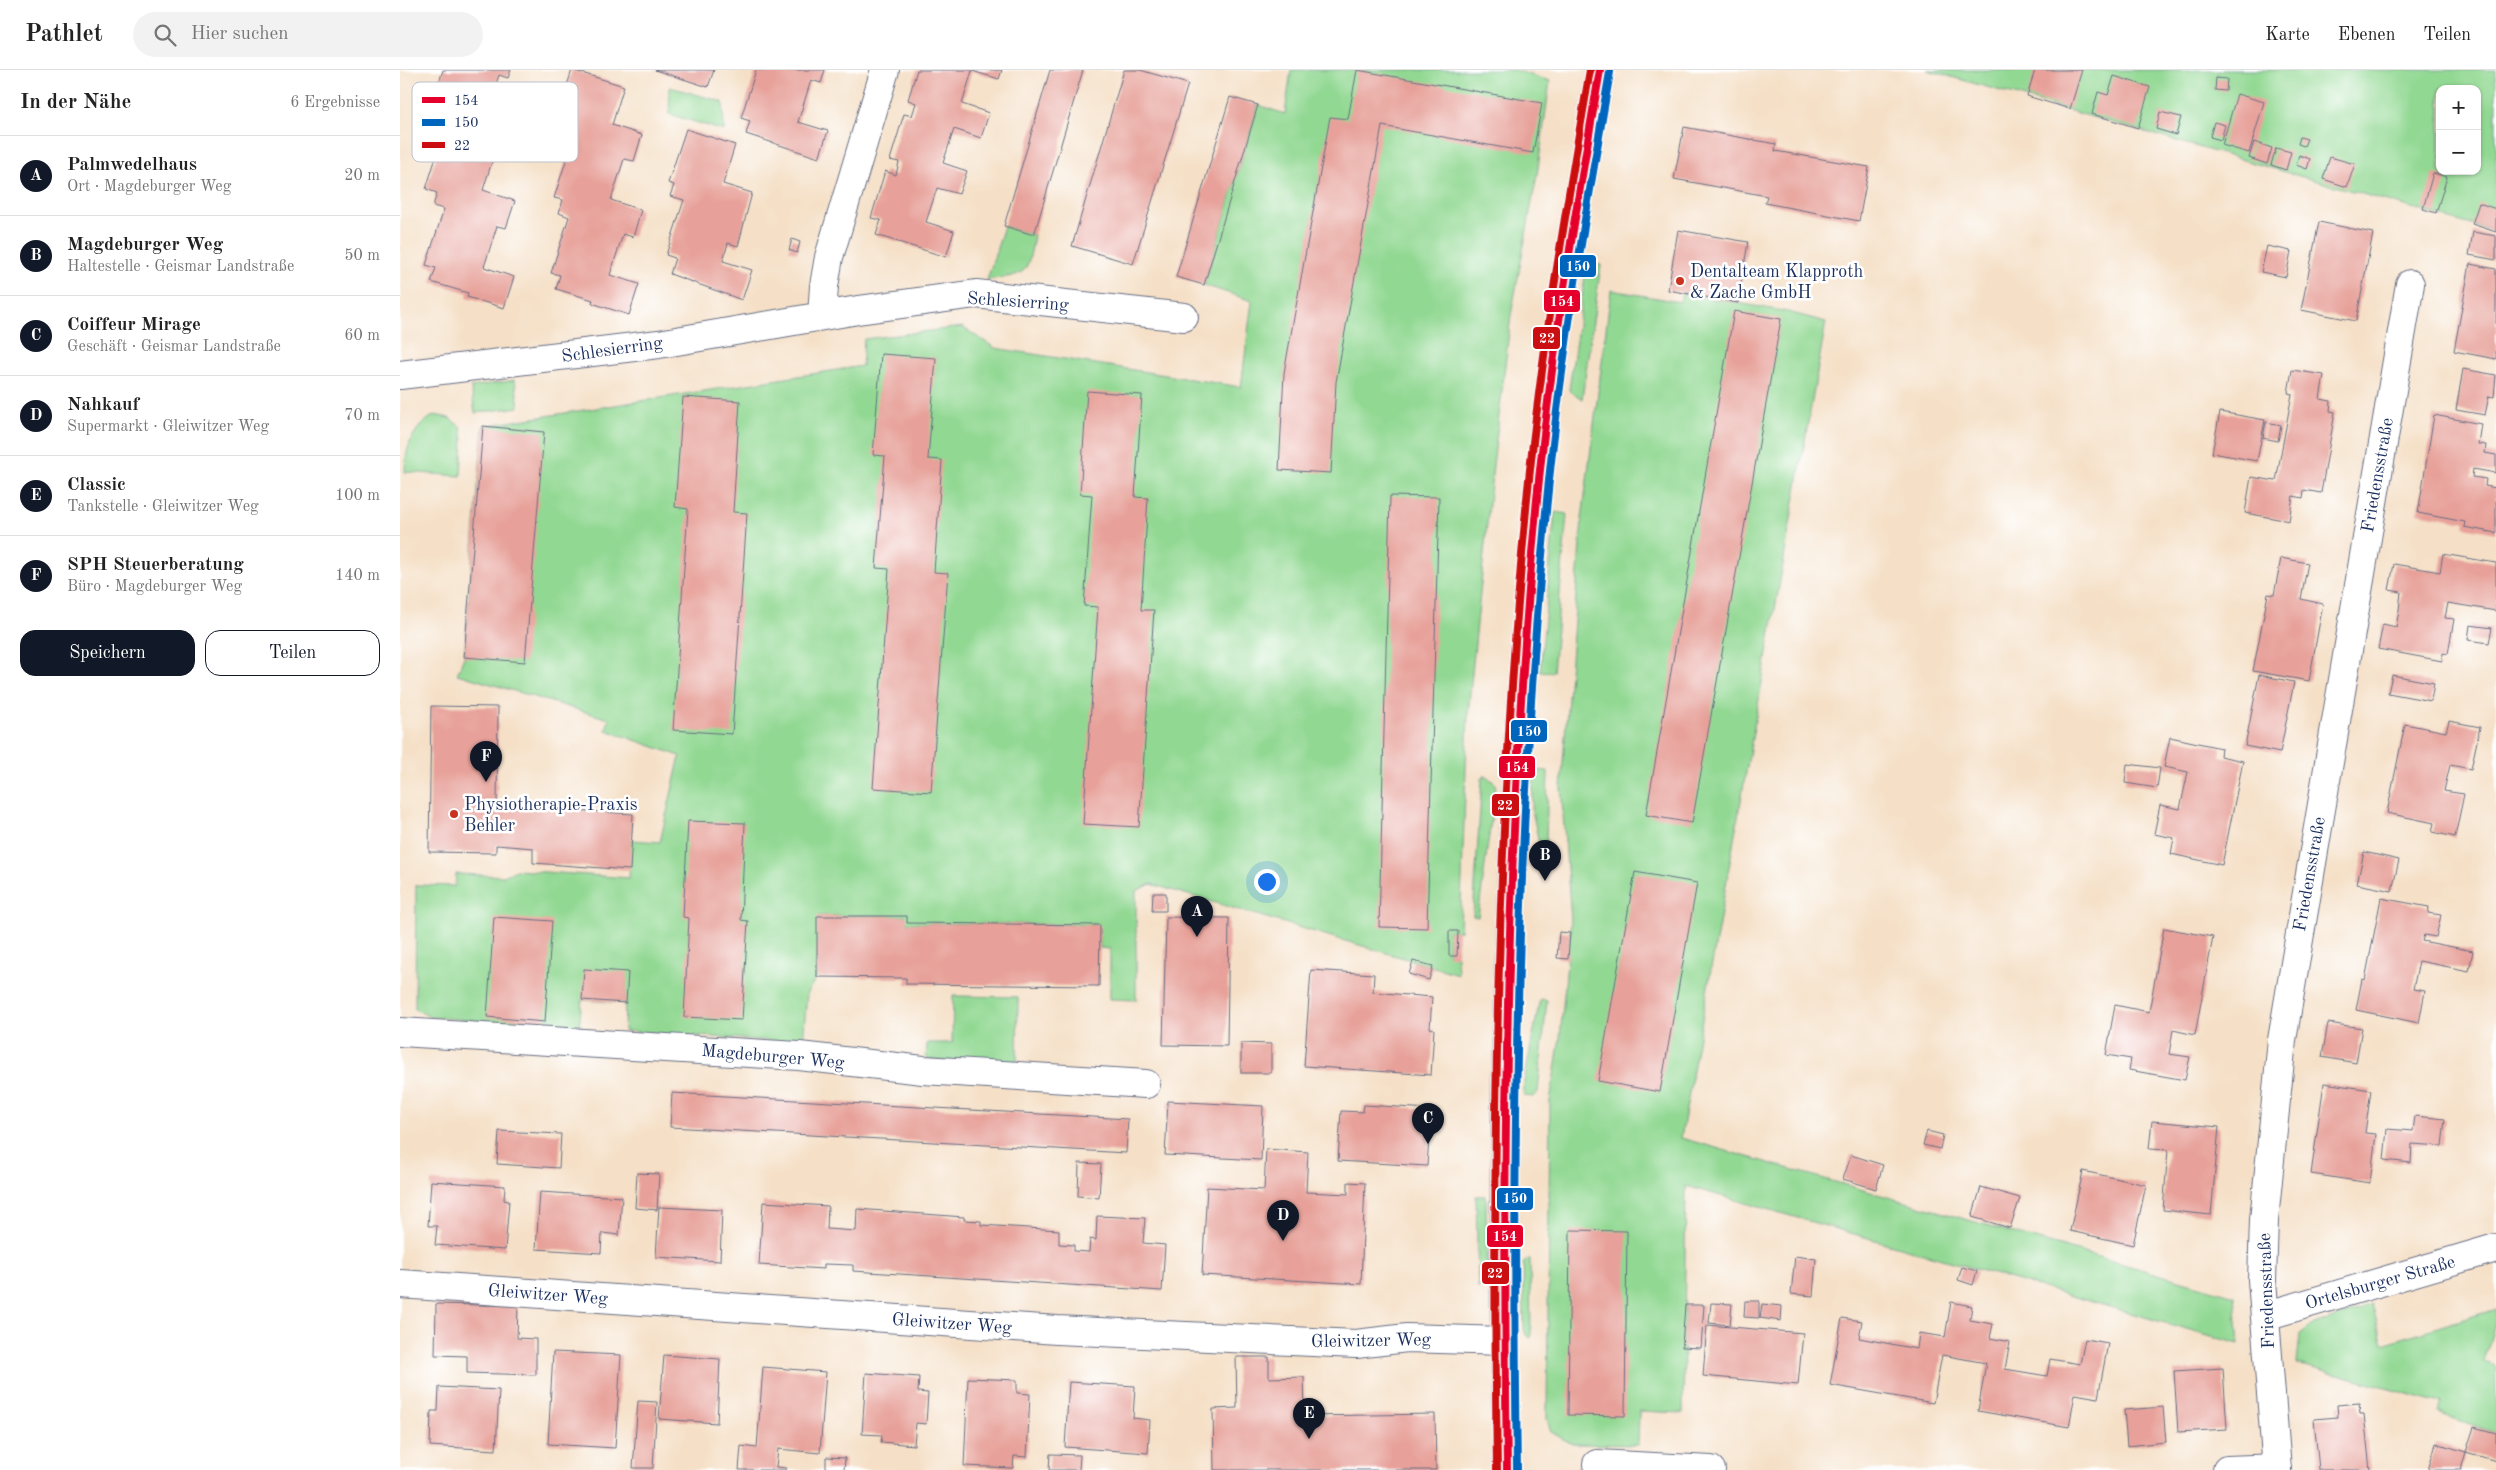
<!DOCTYPE html>
<html lang="de">
<head>
<meta charset="utf-8">
<style>
	:root { --surface:#fff; --page:#f2f2f2; --text:#222; --muted:#767676; --line:#e0e0e0; --accent:#111827 }
	body { margin:0; font-family:"Old Standard TT",serif; background:var(--page); color:var(--text) }
	.controls { position:absolute; right:15px; top:15px; display:grid; overflow:hidden; border-radius:10px; box-shadow:0 1px 4px #0004 }
	.controls button { width:45px; height:45px; display:grid; place-items:center; padding:0; border:0; border-bottom:1px solid var(--line); background:var(--surface); color:var(--text); font:25px sans-serif }
	.you { position:absolute; left:866px; top:811px; width:18px; height:18px; margin:-12px; border:4px solid #fff; border-radius:50%; background:#1a73e8; box-shadow:0 0 0 8px #1a73e833 }
	.badge { display:grid; place-items:center; width:32px; height:32px; border-radius:50%; background:var(--accent); color:#fff; font-size:16px; font-weight:700 }
	.pin { position:absolute; translate:-50% -41px; filter:drop-shadow(0 1px 2px #0008) }
	.pin::after { content:''; position:absolute; top:26px; width:18px; height:15px; background:inherit; clip-path:polygon(0 0,100% 0,50% 100%) }
	.list { margin:0; padding:0; list-style:none }
	h2 { display:flex; justify-content:space-between; align-items:center; height:65px; margin:0; padding:0 20px; font-size:21px }
	h2 small { font-size:16px; font-weight:400; color:var(--muted) }
	.list li { display:grid; grid-template-columns:32px 1fr auto; gap:15px; align-items:center; box-sizing:border-box; height:80px; padding:0 20px; border-top:1px solid var(--line) }
	.list b { display:block; font-size:19px; white-space:nowrap }
	.list p { margin:0; font-size:16px; white-space:nowrap; color:var(--muted) }
	.list em { font-size:16px; font-style:normal; color:var(--muted) }
	.actions { display:flex; gap:10px; padding:15px 20px }
	.actions a { flex:1; padding:11px 0; border:1px solid var(--accent); border-radius:15px; text-align:center; font-size:18px; color:var(--accent) }
	.actions .main { background:var(--accent); color:#fff }
	.icon { flex:none; width:28px; height:28px; fill:none; stroke:currentColor; stroke-width:2; stroke-linecap:round; stroke-linejoin:round }
	.map { position:relative; flex:none; width:2096px; height:1400px; overflow:hidden }
	header { display:flex; align-items:center; gap:30px; box-sizing:border-box; height:70px; padding:0 25px; background:var(--surface); border-bottom:1px solid var(--line) }
	header strong { font-size:24px }
	nav { display:flex; gap:28px; margin-inline-start:auto; font-size:18px }
	.search { width:350px; height:45px; background:var(--page); display:flex; align-items:center; gap:12px; box-sizing:border-box; padding:0 18px; border-radius:28px; color:var(--muted); font-size:19px }
	main { display:flex }
	aside { flex:1; background:var(--surface) }
	.map>svg:first-child { display:block }
	.green { fill:#91d892; stroke:#568478; fill-rule:evenodd }
	.building { fill:#e7a19a }
	.lines { fill:none; stroke-linecap:round; stroke-linejoin:round }
	.street-casing { stroke:#676d83; stroke-width:30 }
	.secondary-casing { stroke:#676d83; stroke-width:30 }
	.street { stroke:#fff; stroke-width:28 }
	.secondary { stroke:#fff; stroke-width:28 }
	.bus-1-casing { stroke:#fff; stroke-width:11 }
	.bus-2-casing { stroke:#fff; stroke-width:11 }
	.bus-3-casing { stroke:#fff; stroke-width:11 }
	.bus-1 { stroke:#e4002b; stroke-width:8 }
	.bus-2 { stroke:#0065bd; stroke-width:8 }
	.bus-3 { stroke:#cb0e11; stroke-width:8 }
	.poi-dot { fill:#c8321e; stroke:#fff; stroke-width:2 }
	.labels { text-anchor:middle; stroke-width:5; stroke-linejoin:round; paint-order:stroke }
	.poi-label { font-size:18px; fill:#1b2f5e; stroke:#fff; text-anchor:start }
	.street-label { font-size:18px; fill:#1b2f5e; stroke:#fff }
	.key { fill:#fff; stroke:#bbc1cf; stroke-width:1 }
	.key-label { font-size:14px; fill:#1b2f5e }
	.line-badge { stroke:#fff; stroke-width:2 }
	.badge-label { font-size:14px; text-anchor:middle; font-weight:bold; fill:#fff }
</style>
</head>
<body>
<header>
<strong>Pathlet</strong>
<div class="search"><svg class="icon" aria-label="search" viewBox="0 0 24 24"><circle cx="10" cy="10" r="6"/><path d="M15 15l6 6"/></svg>Hier suchen</div>
<nav><a>Karte</a><a>Ebenen</a><a>Teilen</a></nav>
</header>
<main>
<aside>
<h2>In der Nähe<small>6 Ergebnisse</small></h2>
<ul class="list">
<li><span class="badge">A</span><div><b>Palmwedelhaus</b><p>Ort · Magdeburger Weg</p></div><em>20 m</em></li>
<li><span class="badge">B</span><div><b>Magdeburger Weg</b><p>Haltestelle · Geismar Landstraße</p></div><em>50 m</em></li>
<li><span class="badge">C</span><div><b>Coiffeur Mirage</b><p>Geschäft · Geismar Landstraße</p></div><em>60 m</em></li>
<li><span class="badge">D</span><div><b>Nahkauf</b><p>Supermarkt · Gleiwitzer Weg</p></div><em>70 m</em></li>
<li><span class="badge">E</span><div><b>Classic</b><p>Tankstelle · Gleiwitzer Weg</p></div><em>100 m</em></li>
<li><span class="badge">F</span><div><b>SPH Steuerberatung</b><p>Büro · Magdeburger Weg</p></div><em>140 m</em></li>
</ul>
<div class="actions"><a class="main">Speichern</a><a>Teilen</a></div>
</aside>
<div class="map">
<svg width="2096" height="1400" viewBox="0 0 2096 1400">
	<rect width="100%" height="100%" fill="#fff"/>
	<filter id="ink" filterUnits="userSpaceOnUse"><feTurbulence type="fractalNoise" baseFrequency=".02" numOctaves="2"/><feDisplacementMap in="SourceGraphic" scale="10" xChannelSelector="R" yChannelSelector="G"/><feConvolveMatrix kernelMatrix="1 2 1 2 8 2 1 2 1" color-interpolation-filters="sRGB"/></filter>
	<filter id="wash" filterUnits="userSpaceOnUse"><feTurbulence type="fractalNoise" baseFrequency=".0096" numOctaves="4" result="noise"/><feDisplacementMap in="SourceGraphic" scale="20" xChannelSelector="R" yChannelSelector="G"/><feGaussianBlur stdDeviation="1.12" result="paint"/><feColorMatrix in="noise" values="0 0 0 0 0 0 0 0 0 0 0 0 0 0 0 0 0 1.4 0 .05"/><feComposite in="paint" operator="in"/></filter>
	<g filter="url(#wash)">
		<rect width="100%" height="100%" fill="#f5e0c7"/>
		<path class="green" d="M891 0H1115L1150 11 1137 105 1111 245 1092 404 1068 643 1060 861H1049V885L1057 886 1058 904 751 814 736 821V930L710 929V879L700 878 699 855 507 853 506 846H418L417 907 407 923 403 973 224 961 225 933 182 930 179 958 30 947 15 939 16 815 55 816 56 804 104 806 116 800 229 808 231 770 260 772 280 686 206 660 209 649 57 604 64 587 83 356 462 296 464 269 562 257 595 278 841 317 852 231 804 215 858 35 885 44Z
			M1527 0H2096V162ZM2040 19H2077V101H2040Z
			M270 17 323 32 324 61 269 44Z
			M604 156 634 165C627 207 627 204 587 210Z
			M1187 192 1201 195 1182 329 1169 320Z
			M1211 220 1280 232 1282 223 1388 242 1426 252 1281 1068 1835 1226 1839 1274 1286 1116 1283 1343 1239 1341 1238 1375 1172 1374 1151 1362 1147 1349 1150 1031 1160 968 1171 850 1161 718 1182 449Z
			M115 310 119 337 75 343 71 317Z
			M35 345 49 348 61 357 63 369 61 406 5 402C5 379 12 357 35 345Z
			M1155 442 1167 444 1153 602 1140 601Z
			M1134 700 1148 701 1146 773H1139L1132 740Z
			M1085 705 1096 714 1078 847 1073 846 1082 708Z
			M553 926 618 927 617 998 526 989 527 973H552Z
			M1140 929 1147 930 1138 1022 1134 1027 1124 1026V1012Z
			M1076 1126H1086L1087 1201 1078 1219Z
			M1130 1189 1131 1268 1126 1265 1124 1259 1123 1193Z
			M1972 1235 1983 1274 2096 1239V1250L2084 1292 2096 1296V1363L2038 1343 2041 1333 1897 1294 1900 1264 1911 1256Z"/>
		<g id="blocks">
			<path class="building" d="M43 0H111L108 8 99 5 86 46 116 55 106 83 96 79 83 120 115 131 106 158 97 156 84 197 114 207 104 238 67 227 68 223 31 212 36 198 26 195 44 139 33 136 37 123 26 119 44 62 34 60 38 47 29 44Z
				M172 0 224 16 212 55 242 65 234 91 224 89 211 130 241 140 233 167 223 164 210 205 239 214 229 245 192 233 193 230 156 219 160 205 151 203 169 147 159 143 163 130 154 128 172 72 160 68 164 56 155 53Z
				M255 0H314L308 17Z
				M356 0H425L421 13 411 10 398 52 428 61 419 88 346 64 350 51 341 48Z
				M517 0H602L599 9 572 1 562 34 589 43 581 68 554 59 543 93 567 101 559 124 537 118 526 152 554 161 546 187 476 165 481 150 471 148 485 101 496 105 499 92 490 90 504 44 512 46 516 33 508 30Z
				M650 0H683L634 165 604 156Z
				M724 0H740L788 14 733 194 672 176Z
				M957 0 1142 33 1133 83 982 56 936 312 931 403 879 400 884 303 930 47 948 49Z
				M1635 0H1682L1670 39 1627 26Z
				M1714 6 1750 17 1738 58 1692 44 1698 22 1708 25Z
				M1816 8 1827 9 1826 21 1815 20Z
				M1837 24 1864 32 1849 83 1822 75Z
				M830 27 858 35 804 215 776 207Z
				M1760 42 1781 47 1776 65 1756 59Z
				M1814 52 1825 55 1821 70 1810 67Z
				M1284 57 1376 74 1375 81 1469 97 1459 151 1365 133 1367 126 1274 109Z
				M286 59 335 75 323 114 352 123 338 176 328 173 323 191 352 200 342 230 270 204 275 188 266 185 284 130 270 126 274 115 268 113Z
				M1900 67 1907 69 1904 76 1898 74Z
				M1854 72 1872 78 1867 94 1849 88Z
				M1876 78 1891 82 1886 100 1871 95Z
				M1899 85 1910 89 1907 99 1896 95Z
				M1930 87 1955 94 1947 117 1923 109Z
				M2033 103 2047 107 2036 143 2023 139Z
				M2079 133 2096 139V162L2072 154Z
				M1919 152 1973 163 1956 251 1901 240Z
				M1278 160 1348 172 1338 233 1268 220Z
				M2073 162 2096 166V190L2069 185Z
				M392 169 400 172 397 183 389 180Z
				M1867 176 1891 181 1886 207 1861 202Z
				M2070 194 2096 199V289L2054 281Z
				M1334 241 1381 249 1292 753 1246 745Z
				M481 284 536 288 528 389 542 390 534 502 548 503 531 722 473 718 489 499 476 498 485 386 473 385Z
				M2063 299 2096 305 2094 327 2089 326 2085 345 2056 340Z
				M1892 300 1924 305 1920 329 1931 331 1930 341 1935 342 1921 423 1904 420 1903 428 1893 426 1889 451 1845 443 1851 407 1876 411 1892 324 1888 323Z
				M687 321 742 325 735 427 748 428 741 540H754L739 757 683 754 698 537 684 536 692 425 680 424Z
				M283 327 340 331 333 442 347 443 332 664 273 660 288 439 275 437Z
				M1820 342 1865 350 1857 391 1812 383Z
				M2034 345 2081 354 2078 374 2086 375 2085 383 2096 385V403L2073 399 2072 407 2086 409 2085 416 2096 418V463L2064 457 2065 452 2018 443Z
				M1866 352 1881 355 1878 371 1863 368Z
				M83 356 144 362 125 592 64 587Z
				M990 426 1039 427 1027 858 979 857Z
				M2043 484 2096 493V541L2048 533 2045 548 2054 549 2048 584 2043 583 2042 591 1978 579 1983 554 1996 557 1999 540 2001 522 1989 520 1994 494 2040 502Z
				M1881 488 1908 493 1901 529 1923 534 1909 611 1853 601 1868 524 1874 525Z
				M2070 555 2092 558 2089 573 2068 570Z
				M1859 605 1894 612 1880 683 1845 676Z
				M1992 605 2034 613 2031 631 1988 623Z
				M31 636 98 637 97 735 233 744 230 800 133 793V778L96 775V783L29 782Z
				M2049 651 2080 657 2071 699 2050 695 2044 721 2064 724 2055 767 2032 762 2034 753 1987 743 2005 654 2046 662Z
				M1770 667 1821 678 1820 686 1843 691 1822 795 1771 784 1774 768 1754 764 1760 735 1780 739 1788 702 1764 697Z
				M1727 694 1760 698 1757 718 1725 713Z
				M288 751 345 753 341 850 348 851 342 950 284 947 289 848 283 847Z
				M1964 782 1999 790 1992 821 1957 814Z
				M1235 802 1297 813 1260 1022 1198 1011Z
				M753 823H766V841H752Z
				M1981 828 2029 837 2028 843 2041 845 2036 867 2024 865 2022 871 2073 881 2069 901 2019 891 2013 919 2025 921 2019 953 1956 940 1962 909 1965 910Z
				M417 846H507V853L700 855 699 916 506 914V908L417 907Z
				M94 847 152 851 145 952 87 947Z
				M766 847 829 848 827 976 763 975Z
				M1764 858 1813 867 1795 965 1773 960 1769 984 1790 987 1785 1010 1729 1000 1731 989 1706 985 1715 935 1749 942Z
				M1049 861H1058L1057 886H1049Z
				M1159 862 1170 863 1168 889 1157 888Z
				M1013 891 1033 896 1029 910 1009 904Z
				M184 899 228 902 226 933 182 930Z
				M911 900 974 904 973 922 1032 927 1030 958 1034 959 1031 1005 904 996Z
				M1928 953 1962 958 1956 993 1922 987Z
				M841 973 871 974V1003H841Z
				M1924 1013 1971 1020 1965 1063 1976 1064 1970 1113 1911 1104Z
				M272 1023 728 1049 726 1083 270 1057Z
				M768 1031 863 1036 861 1090 765 1085Z
				M964 1035 1031 1039 1027 1096 938 1091 941 1041 963 1042Z
				M2015 1046 2045 1049 2042 1076 2012 1074 2011 1093 1984 1090 1987 1059 2013 1061Z
				M1752 1051 1819 1057 1811 1145 1763 1140 1768 1080 1749 1079Z
				M99 1061 161 1064 159 1098 97 1094Z
				M1527 1061 1543 1065 1540 1079 1523 1075Z
				M866 1079 908 1082 906 1122 948 1124V1112L965 1113 961 1214 802 1205 807 1117 864 1120Z
				M1451 1085 1483 1095 1476 1119 1443 1109Z
				M679 1093 701 1094 699 1128 678 1126Z
				M1683 1101 1746 1115 1733 1175 1670 1161Z
				M237 1103 259 1104 257 1140 235 1138Z
				M31 1111 105 1116 104 1130 109 1131 105 1180 35 1175 37 1156H28Z
				M1581 1117 1620 1128 1610 1158 1572 1147Z
				M140 1122 222 1127 219 1165 202 1163 201 1183 136 1179Z
				M363 1132 428 1136 427 1159 456 1161 457 1139 564 1147V1150L581 1151V1155L659 1160V1174L674 1175V1181L689 1182 690 1169 696 1170 697 1146 745 1148 743 1173 765 1175 762 1221 453 1201V1195L424 1194V1199L359 1195Z
				M259 1137 322 1140 320 1191 256 1187Z
				M1170 1160 1227 1161 1225 1346 1168 1345Z
				M1395 1186 1416 1189 1413 1226 1391 1224Z
				M1562 1197 1577 1201 1573 1215 1558 1210Z
				M1345 1231H1359V1248L1344 1247Z
				M1551 1232 1572 1236 1570 1250 1593 1254 1590 1268 1610 1272 1605 1299 1647 1306 1650 1289 1680 1294 1685 1269 1708 1273 1698 1328 1675 1324 1669 1357 1578 1341 1586 1293 1542 1285 1533 1333 1430 1315 1442 1248 1462 1251 1459 1268 1517 1279 1519 1263 1545 1267Z
				M1311 1233 1332 1234 1330 1255 1309 1253Z
				M36 1234 118 1236 117 1268 136 1269V1305L67 1303V1286L35 1285Z
				M1362 1234 1382 1236 1381 1251 1360 1248Z
				M1285 1235H1304L1301 1278 1282 1277Z
				M1307 1255 1403 1263 1398 1315 1303 1306Z
				M153 1282 221 1285 215 1378 148 1374Z
				M264 1285 320 1289 317 1353 259 1349Z
				M836 1287H869V1308L904 1307 905 1346 1035 1344 1036 1400H814L813 1339 837 1338Z
				M363 1297 426 1302 420 1383 378 1379 376 1397 386 1398 385 1400H339L341 1376 357 1378Z
				M1823 1298 1827 1359 1778 1362 1774 1301Z
				M466 1303 519 1307 518 1322 528 1323 526 1354 516 1353 514 1375 481 1372 482 1365 462 1364Z
				M568 1308 617 1310V1323L630 1324 627 1387 614 1386 613 1398 564 1396Z
				M669 1312 735 1316 733 1348 750 1350 748 1383 665 1377Z
				M39 1317 99 1320 96 1380 30 1376 31 1341H38Z
				M238 1331 257 1332 253 1398H233Z
				M1959 1333 1960 1344H1964L1970 1400H1919L1914 1349 1938 1347 1937 1335Z
				M1763 1337 1766 1372 1727 1376 1724 1340Z
				M2074 1357 2096 1363V1391L2066 1382Z
				M2036 1373 2066 1382 2061 1400H2028Z
				M650 1384 680 1385 679 1400H649Z
				M426 1387 445 1388 444 1400H426Z"/>
		</g>
	</g>
	<g filter="url(#ink)">
		<use href="#blocks" fill-opacity="0" stroke="#676d83" stroke-width="1"/>
		<g class="lines">
			<g class="street-casing">
				<path id="street" d="M422 246 424 216 429 187 485 0
					M0 305 259 274 458 240 576 224 784 247
					M0 962 399 986 523 1000 746 1014
					M0 1214 657 1260 956 1274 1007 1268 1104 1271
					M1865 1246 2096 1178
					M1197 1394 1311 1400
					M1827 1400 1877 1398
					M1877 1400 1862 1210 1864 1150 1882 970 2010 214"/>
			</g>
			<g class="secondary-casing">
				<path id="secondary" d="M1107 1400C1100 1073 1106 744 1138 419 1152 278 1176 139 1200 0"/>
			</g>
			<use href="#street" class="street"/>
			<use href="#secondary" class="secondary"/>
			<g class="bus-1-casing">
				<path id="bus-1" d="M1107 1400C1102 1073 1106 745 1138 419 1152 279 1176 139 1200 0"/>
			</g>
			<g class="bus-2-casing">
				<path id="bus-2" d="M1117 1400C1112 1073 1116 746 1148 420 1162 280 1186 141 1210 2"/>
			</g>
			<g class="bus-3-casing">
				<path id="bus-3" d="M1097 1400C1092 1073 1096 745 1128 419 1142 279 1166 139 1190 0"/>
			</g>
			<use href="#bus-1" class="bus-1"/>
			<use href="#bus-2" class="bus-2"/>
			<use href="#bus-3" class="bus-3"/>
		</g>
	</g>
	<g class="poi-dot">
		<circle cx="1280" cy="211" r="5"/>
		<circle cx="54" cy="744" r="5"/>
	</g>
	<g class="labels">
		<g class="poi-label">
			<text x="1290" y="207">Dentalteam Klapproth<tspan x="1290" dy="21">&amp; Zache GmbH</tspan></text>
			<text x="64" y="740">Physiotherapie-Praxis<tspan x="64" dy="21">Behler</tspan></text>
		</g>
		<g class="street-label">
			<text transform="translate(618 231) rotate(4)" y="6">Schlesierring</text>
			<text transform="translate(212 279) rotate(-8)" y="6">Schlesierring</text>
			<text transform="translate(1977 405) rotate(-80)" y="6">Friedensstraße</text>
			<text transform="translate(1909 804) rotate(-80)" y="6">Friedensstraße</text>
			<text transform="translate(373 986) rotate(5)" y="6">Magdeburger Weg</text>
			<text transform="translate(1980 1212) rotate(-16)" y="6">Ortelsburger Straße</text>
			<text transform="translate(1866 1221) rotate(-92)" y="6">Friedensstraße</text>
			<text transform="translate(148 1224) rotate(4)" y="6">Gleiwitzer Weg</text>
			<text transform="translate(552 1253) rotate(4)" y="6">Gleiwitzer Weg</text>
			<text transform="translate(971 1270) rotate(-1)" y="6">Gleiwitzer Weg</text>
		</g>
	</g>
	<rect x="12" y="12" width="166" height="80" rx="8" class="key"/>
	<rect x="22" y="27" width="23" height="6" fill="#e4002b"/>
	<rect x="22" y="49" width="23" height="7" fill="#0065bd"/>
	<rect x="22" y="72" width="23" height="6" fill="#cb0e11"/>
	<g class="key-label">
		<text x="54" y="35">154</text>
		<text x="54" y="57">150</text>
		<text x="54" y="80">22</text>
	</g>
	<g class="line-badge">
		<rect x="1159" y="184" width="38" height="24" rx="5" fill="#0065bd"/>
		<rect x="1143" y="219" width="38" height="24" rx="5" fill="#e4002b"/>
		<rect x="1132" y="256" width="29" height="24" rx="5" fill="#cb0e11"/>
		<rect x="1110" y="649" width="38" height="24" rx="5" fill="#0065bd"/>
		<rect x="1098" y="685" width="38" height="24" rx="5" fill="#e4002b"/>
		<rect x="1091" y="723" width="29" height="24" rx="5" fill="#cb0e11"/>
		<rect x="1096" y="1117" width="38" height="24" rx="5" fill="#0065bd"/>
		<rect x="1086" y="1154" width="38" height="24" rx="5" fill="#e4002b"/>
		<rect x="1081" y="1191" width="29" height="24" rx="5" fill="#cb0e11"/>
	</g>
	<g class="badge-label">
		<text x="1178" y="201">150</text>
		<text x="1162" y="236">154</text>
		<text x="1147" y="273">22</text>
		<text x="1129" y="666">150</text>
		<text x="1117" y="702">154</text>
		<text x="1105" y="740">22</text>
		<text x="1115" y="1133">150</text>
		<text x="1105" y="1171">154</text>
		<text x="1095" y="1208">22</text>
	</g>
</svg>
<div class="controls">
<button>+</button>
<button>−</button>
</div>
<div class="you"></div>
<div class="pin badge" style="left:797px;top:867px">A</div>
<div class="pin badge" style="left:1145px;top:811px">B</div>
<div class="pin badge" style="left:1028px;top:1074px">C</div>
<div class="pin badge" style="left:883px;top:1171px">D</div>
<div class="pin badge" style="left:909px;top:1369px">E</div>
<div class="pin badge" style="left:86px;top:712px">F</div>
</div>
</main>
</body>
</html>
